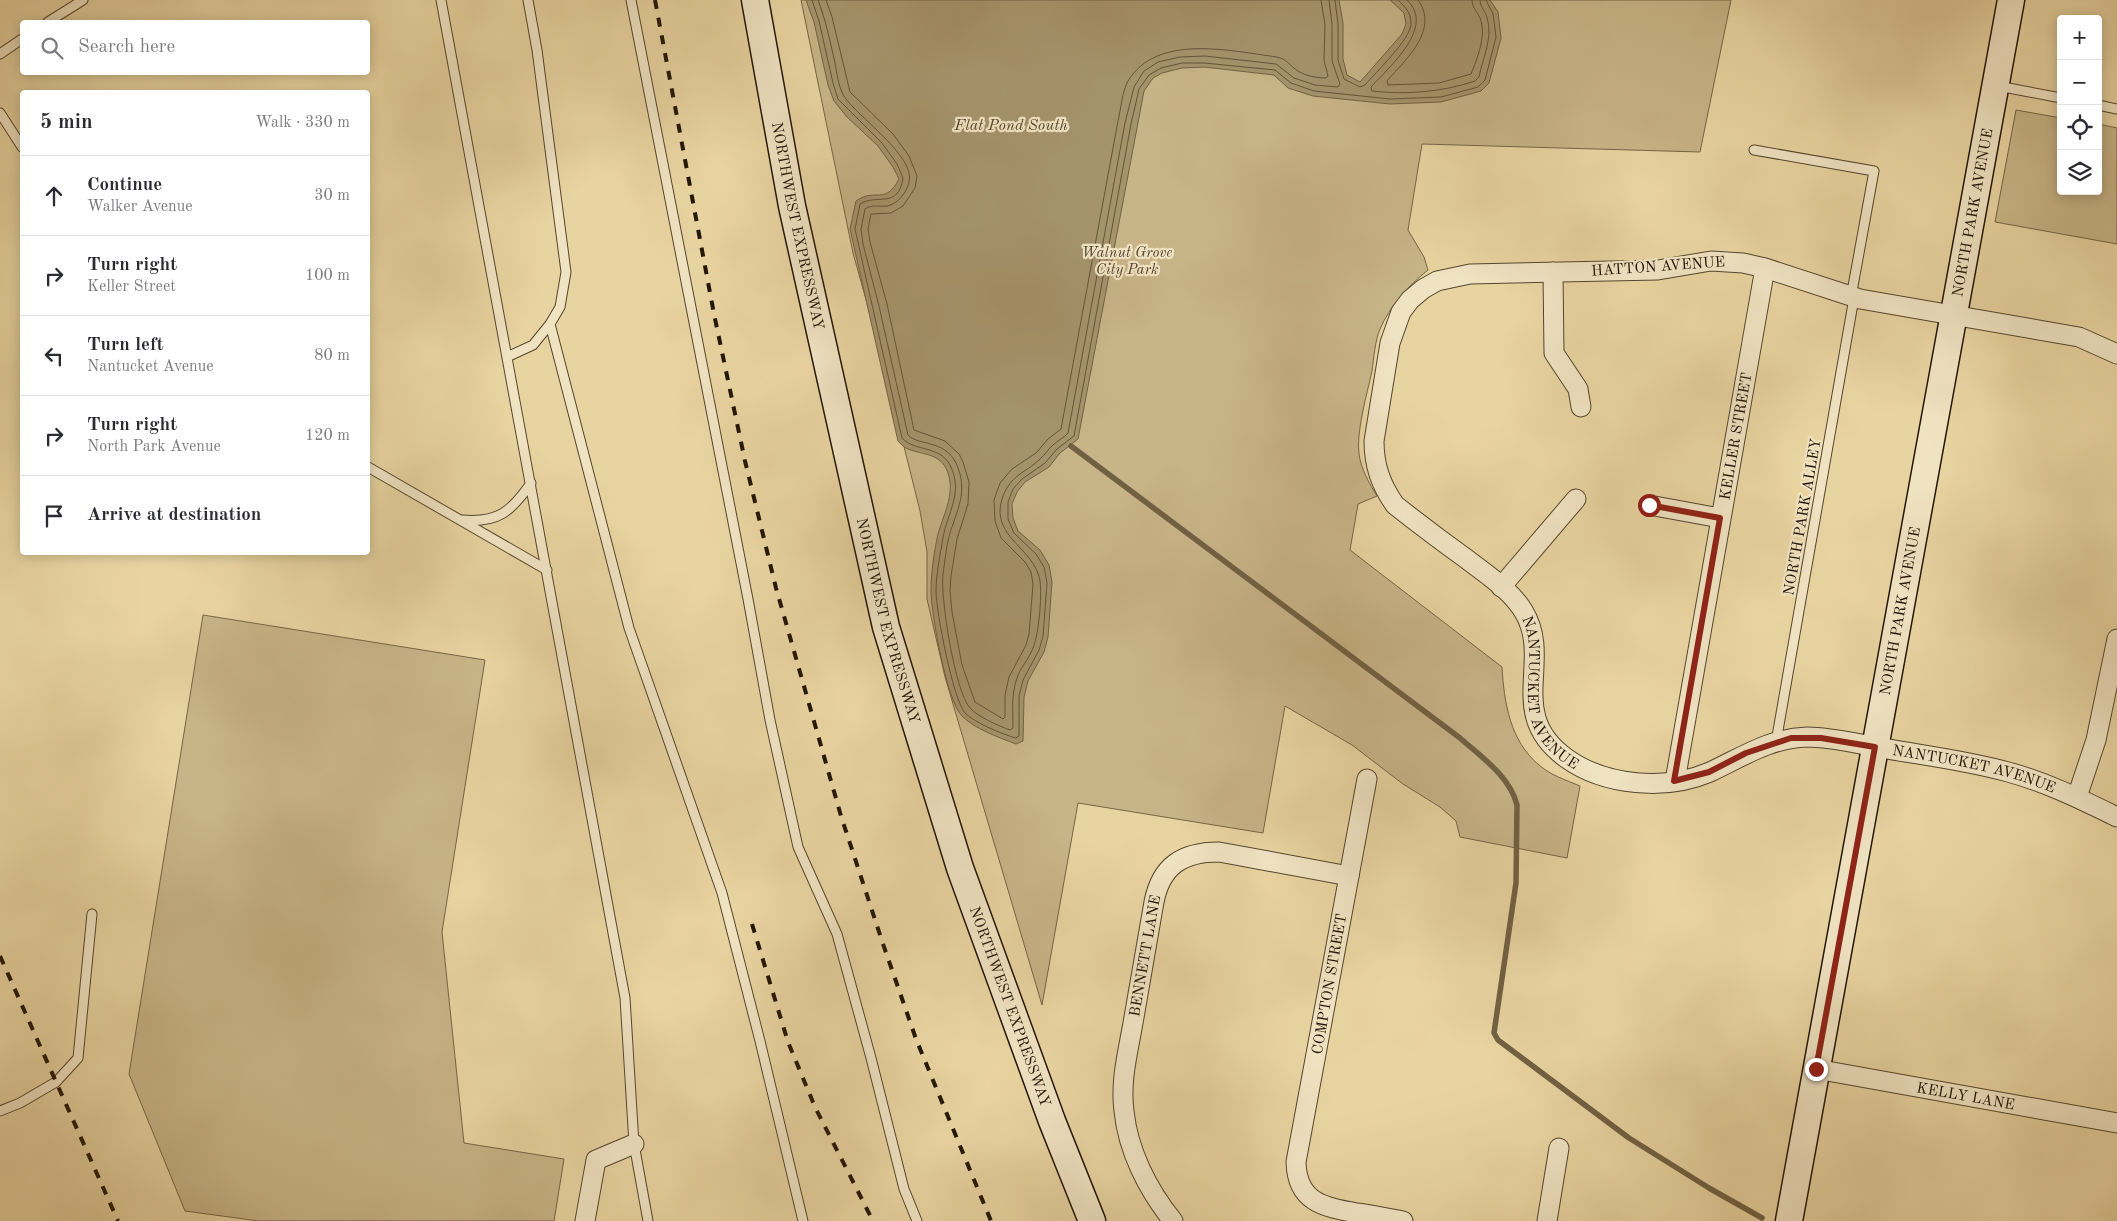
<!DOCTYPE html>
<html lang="en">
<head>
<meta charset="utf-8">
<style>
	:root { --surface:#fff; --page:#f7f7f7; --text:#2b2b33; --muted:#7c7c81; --line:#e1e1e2 }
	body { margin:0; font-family:"Old Standard TT",serif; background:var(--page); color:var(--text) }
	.controls { position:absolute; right:15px; top:15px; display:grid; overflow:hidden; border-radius:5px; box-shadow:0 2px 12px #0003 }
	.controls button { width:45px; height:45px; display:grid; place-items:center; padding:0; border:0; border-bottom:1px solid var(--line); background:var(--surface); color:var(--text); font:25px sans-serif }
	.stop { position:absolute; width:15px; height:15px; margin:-11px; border:4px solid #8f2418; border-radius:50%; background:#fff }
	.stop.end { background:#8f2418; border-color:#fff; box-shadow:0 1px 5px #0008 }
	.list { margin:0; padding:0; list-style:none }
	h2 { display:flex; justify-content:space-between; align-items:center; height:65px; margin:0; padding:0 20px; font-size:21px }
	h2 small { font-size:16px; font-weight:400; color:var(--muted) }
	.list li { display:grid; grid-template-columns:32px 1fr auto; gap:15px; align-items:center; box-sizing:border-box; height:80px; padding:0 20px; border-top:1px solid var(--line) }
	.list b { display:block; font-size:19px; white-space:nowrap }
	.list p { margin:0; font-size:16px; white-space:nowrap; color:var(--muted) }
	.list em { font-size:16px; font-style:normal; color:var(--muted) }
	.icon { flex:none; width:28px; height:28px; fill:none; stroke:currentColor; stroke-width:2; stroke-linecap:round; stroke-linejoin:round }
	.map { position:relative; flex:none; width:2117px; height:1221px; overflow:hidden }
	.search { position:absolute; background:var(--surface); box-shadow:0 2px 12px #0003; left:20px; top:20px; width:350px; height:55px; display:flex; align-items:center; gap:12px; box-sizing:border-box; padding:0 18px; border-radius:5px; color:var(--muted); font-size:19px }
	.panel { position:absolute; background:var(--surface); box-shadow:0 2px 12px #0003; left:20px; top:90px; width:350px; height:465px; border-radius:5px }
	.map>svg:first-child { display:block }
	.green { fill:#c7b487; stroke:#756546 }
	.water { fill:#a5936c; stroke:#716143 }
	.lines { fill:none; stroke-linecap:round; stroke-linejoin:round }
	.shore { stroke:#645439; stroke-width:1 }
	.stream { stroke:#716143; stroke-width:5.5 }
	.lane-casing { stroke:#54462d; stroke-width:11 }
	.street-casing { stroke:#54462d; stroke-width:21 }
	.secondary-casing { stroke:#231606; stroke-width:29 }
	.lane { stroke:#f0e3c2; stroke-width:9 }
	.street { stroke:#f0e3c2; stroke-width:19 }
	.secondary { stroke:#f0e3c2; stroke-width:26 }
	.rail { stroke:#231606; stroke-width:4; stroke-dasharray:9 9; stroke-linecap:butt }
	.route { stroke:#8f2418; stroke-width:6 }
	.labels { text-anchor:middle; stroke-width:4.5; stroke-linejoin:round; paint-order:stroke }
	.street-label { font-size:15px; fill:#231606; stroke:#f0e3c2 }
	.park-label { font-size:15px; font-style:italic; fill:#54452d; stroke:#f0e3c2 }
	.water-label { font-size:16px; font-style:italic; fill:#57482f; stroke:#f0e3c2 }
</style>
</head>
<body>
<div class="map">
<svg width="2117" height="1221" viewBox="0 0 2117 1221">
	<rect width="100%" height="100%" fill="#e8d4a1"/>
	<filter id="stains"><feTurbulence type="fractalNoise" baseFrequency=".004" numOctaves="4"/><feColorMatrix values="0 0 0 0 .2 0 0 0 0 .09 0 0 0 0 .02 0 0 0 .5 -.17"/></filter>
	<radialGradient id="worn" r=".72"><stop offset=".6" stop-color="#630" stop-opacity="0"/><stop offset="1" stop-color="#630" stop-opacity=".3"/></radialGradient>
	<path class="green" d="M801 0H1731L1700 152 1422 144 1408 230 1424 257 1428 270C1409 285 1390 306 1380 329 1375 341 1374 357 1372 371 1367 394 1356 432 1359 454 1361 469 1369 483 1377 496L1358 504 1350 550 1502 667C1504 702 1510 741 1539 765 1550 775 1566 780 1580 786L1567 858 1460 837 1456 821 1440 807 1403 784 1352 745 1285 706 1263 833 1078 803 1042 1005 945 677 927 599V552L920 511 879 346 853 253Z
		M2016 110 2061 118V191H2098V124L2117 128V244L1995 222Z
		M203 615 485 660 442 932 464 1143 564 1159 554 1221H259L185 1211 129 1074Z"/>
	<path class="water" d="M806 0H1339L1343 23V59L1347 75 1360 82 1402 34 1406 24 1404 13 1390 0H1490L1498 12 1501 38 1489 83 1481 91 1441 102 1390 104 1313 96 1288 88 1274 75 1204 67 1182 68 1162 73 1153 78 1144 91 1078 439 1060 453 1049 467 1025 482 1017 492 1012 504 1013 518 1018 531 1040 550 1049 565 1052 582 1048 637 1044 652 1028 681 1024 697 1023 741 1016 744C1000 738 973 728 962 716 947 702 931 613 931 591 931 573 934 552 938 534 944 512 957 492 946 468 937 452 920 455 906 448 903 447 900 443 898 441L850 229 856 201C876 187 885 206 899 179L893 167 878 146 847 117 834 101 828 85 814 22Z"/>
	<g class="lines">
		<path class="shore" d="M812 0 819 21 833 83 838 99 882 143 897 164 903 178C898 210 877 193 860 204L855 229 902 438C915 452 939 445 950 465 964 493 947 513 943 538 940 556 936 574 936 591 936 611 953 699 965 713 975 723 1002 734 1016 738L1019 736V696L1023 680 1039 650 1043 636 1047 583 1044 567 1036 554 1014 533 1008 519V502L1013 489 1022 479 1045 463 1057 449 1074 436 1131 124 1139 89 1149 75 1161 68 1182 63H1204L1275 70 1291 83 1314 91 1390 99 1441 97 1478 87 1485 80 1496 37 1493 14 1486 0
			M818 0C826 21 830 41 835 63 837 73 838 86 844 96 856 116 916 156 909 182 907 192 898 204 887 206 879 207 872 204 865 209L861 229 863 244 879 306 908 435C918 446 944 439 956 463 969 491 957 510 949 536 946 548 945 562 943 574 940 596 955 692 970 708 978 717 999 726 1010 730L1013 728C1013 711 1011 695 1017 678 1020 668 1029 659 1033 648 1039 634 1042 596 1040 581 1035 548 990 537 1002 499 1010 475 1024 474 1040 459 1045 455 1048 449 1053 445 1058 440 1064 438 1068 433L1125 123 1134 87 1144 71 1158 62 1180 57 1205 56 1276 64 1294 78 1315 85 1338 87 1340 84 1332 61V24L1329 0
			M826 0 832 17 850 92 893 134 909 156 917 176 915 188 903 206 891 213 871 214 868 229 870 242 887 304 914 430 945 441 959 454 963 462 969 482 968 504 957 539 951 576 950 591 952 612 962 665 975 702 1003 719 1005 717V695L1009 677 1026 645 1029 634 1033 584 1031 572 1025 562 1001 538 995 521 994 500 1000 483 1012 469 1036 453 1048 439 1061 429 1118 121C1121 109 1122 92 1128 81 1157 33 1231 51 1277 57 1287 59 1290 66 1298 71 1306 76 1317 78 1326 78L1328 76 1324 60 1325 25 1321 0
			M1335 0 1338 24V60L1344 79 1360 87 1365 85C1375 73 1412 38 1411 23 1411 12 1405 7 1398 0
			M1407 0C1436 27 1390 66 1371 87L1372 91C1407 95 1442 92 1475 81L1479 77C1483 57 1493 38 1487 18 1486 11 1480 8 1480 0
			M1418 0C1440 30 1405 60 1387 81L1388 85 1439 83 1471 74C1477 59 1487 35 1480 18 1477 11 1472 8 1472 0"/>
		<path class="stream" d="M1071 446 1460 738C1481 757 1510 776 1517 805L1516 883 1494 1033 1498 1040 1629 1138 1709 1188 1762 1218"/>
		<g class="lane-casing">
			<path id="lane" d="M441 0 625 998 634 1144 648 1221
				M631 0 748 599 770 720 798 847 837 934 871 1058 904 1189 917 1221
				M48 22 83 0
				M0 54 22 39
				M1998 86 2061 98
				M2098 105 2117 109
				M0 113 22 147
				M1754 150 1874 171 1851 297
				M550 324 629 628 722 893 760 1041 803 1221
				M507 357 533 345 550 324 560 307 566 272 537 50 528 0
				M368 467 547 570
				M462 520C498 523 511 512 531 483
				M1776 742 1854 298
				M0 1111 20 1103 56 1082 78 1058 92 914"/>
		</g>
		<g class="street-casing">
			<g id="street">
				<path d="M1553 272 1554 353 1578 389 1581 407"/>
				<path id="s1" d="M2117 354 2079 337 1860 299 1765 268 1743 263 1711 261 1658 270 1470 274 1437 281 1423 289 1410 300 1401 312 1390 343 1374 441C1374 466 1381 485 1395 505 1419 524 1443 542 1468 560 1487 575 1511 590 1524 612 1553 661 1505 714 1566 758 1605 786 1666 791 1710 772 1742 757 1770 738 1807 737 1833 737 1862 745 1888 749 1928 756 1969 761 2008 772 2046 782 2082 800 2117 817"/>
				<path d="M1649 505 1720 518"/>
				<path d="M1501 587 1576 499"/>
				<path d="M1367 779 1296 1162C1297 1202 1323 1207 1357 1213 1372 1215 1387 1218 1403 1221"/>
				<path id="s2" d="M1675 781 1765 268"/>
				<path d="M2077 797 2096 740 2117 639"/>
				<path id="s3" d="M1816 1069 2117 1123"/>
				<path d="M585 1221 596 1160 634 1144"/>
				<path id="s4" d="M1173 1221C1148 1190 1128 1151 1124 1111 1120 1081 1128 1052 1133 1023 1140 983 1147 943 1154 902 1161 866 1182 852 1219 852L1349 876"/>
				<path d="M1547 1221 1559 1148"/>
			</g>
		</g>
		<g class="secondary-casing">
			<g id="secondary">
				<path id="s5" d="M755 0 792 206 886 627 960 868 1052 1121 1092 1221"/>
				<path id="s6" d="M1789 1221 2011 0"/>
			</g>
		</g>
		<use href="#lane" class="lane"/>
		<use href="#street" class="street"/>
		<use href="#secondary" class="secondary"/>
		<path class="rail" d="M655 0 714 314 745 461 776 588 841 816 883 944 916 1039 991 1221
			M752 924 788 1042 815 1107 873 1221
			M0 956 118 1221"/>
	</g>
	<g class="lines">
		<path class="route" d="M1649 505 1720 518 1674 781 1709 772 1746 753 1791 738H1821L1875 747 1816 1069"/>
	</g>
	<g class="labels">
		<g class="street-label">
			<text dy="5" stroke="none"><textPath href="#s6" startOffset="1025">NORTH PARK AVENUE</textPath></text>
			<text dy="5" stroke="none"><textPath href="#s5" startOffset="230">NORTHWEST EXPRESSWAY</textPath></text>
			<text transform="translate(1658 266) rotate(-4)" y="5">HATTON AVENUE</text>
			<text dy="5" stroke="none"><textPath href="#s2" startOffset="350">KELLER STREET</textPath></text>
			<text transform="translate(1802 517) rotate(-80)" y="5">NORTH PARK ALLEY</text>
			<text dy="5" stroke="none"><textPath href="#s6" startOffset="620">NORTH PARK AVENUE</textPath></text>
			<text dy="5" stroke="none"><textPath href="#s5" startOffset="635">NORTHWEST EXPRESSWAY</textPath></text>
			<text dy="5" stroke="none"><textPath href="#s1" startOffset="1200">NANTUCKET AVENUE</textPath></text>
			<text dy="5" stroke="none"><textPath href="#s1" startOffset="1695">NANTUCKET AVENUE</textPath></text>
			<text dy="5" stroke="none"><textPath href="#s4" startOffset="279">BENNETT LANE</textPath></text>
			<text transform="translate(1329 984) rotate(-80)" y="5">COMPTON STREET</text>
			<text dy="5" stroke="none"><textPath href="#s5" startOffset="1040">NORTHWEST EXPRESSWAY</textPath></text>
			<text dy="5" stroke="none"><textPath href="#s3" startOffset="152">KELLY LANE</textPath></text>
		</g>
		<g class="park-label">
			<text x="1127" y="257">Walnut Grove<tspan x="1127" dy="17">City Park</tspan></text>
		</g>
		<g class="water-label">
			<text x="1011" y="130">Flat Pond South</text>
		</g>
	</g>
	<rect width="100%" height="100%" filter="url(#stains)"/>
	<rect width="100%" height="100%" fill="url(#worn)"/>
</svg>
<div class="controls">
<button>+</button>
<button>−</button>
<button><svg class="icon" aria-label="locate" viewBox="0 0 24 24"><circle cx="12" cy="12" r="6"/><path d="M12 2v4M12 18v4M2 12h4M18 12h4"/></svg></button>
<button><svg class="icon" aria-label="layers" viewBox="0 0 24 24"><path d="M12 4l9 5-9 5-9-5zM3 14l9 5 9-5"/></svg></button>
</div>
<div class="stop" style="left:1649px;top:505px"></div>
<div class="stop end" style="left:1816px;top:1069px"></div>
<div class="search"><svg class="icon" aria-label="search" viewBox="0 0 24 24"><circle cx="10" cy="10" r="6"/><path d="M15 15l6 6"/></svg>Search here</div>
<section class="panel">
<h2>5 min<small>Walk · 330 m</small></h2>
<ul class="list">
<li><svg class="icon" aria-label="ahead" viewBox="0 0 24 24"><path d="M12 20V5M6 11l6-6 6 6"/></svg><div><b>Continue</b><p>Walker Avenue</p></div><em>30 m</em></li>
<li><svg class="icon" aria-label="right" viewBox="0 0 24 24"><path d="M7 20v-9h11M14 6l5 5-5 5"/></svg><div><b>Turn right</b><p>Keller Street</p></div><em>100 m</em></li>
<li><svg class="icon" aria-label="left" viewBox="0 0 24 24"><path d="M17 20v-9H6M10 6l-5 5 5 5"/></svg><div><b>Turn left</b><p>Nantucket Avenue</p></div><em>80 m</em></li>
<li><svg class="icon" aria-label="right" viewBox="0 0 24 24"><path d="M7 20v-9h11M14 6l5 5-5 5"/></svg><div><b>Turn right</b><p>North Park Avenue</p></div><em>120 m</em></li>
<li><svg class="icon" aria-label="arrive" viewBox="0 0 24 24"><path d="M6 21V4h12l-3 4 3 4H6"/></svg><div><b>Arrive at destination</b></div></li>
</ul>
</section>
</div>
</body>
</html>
